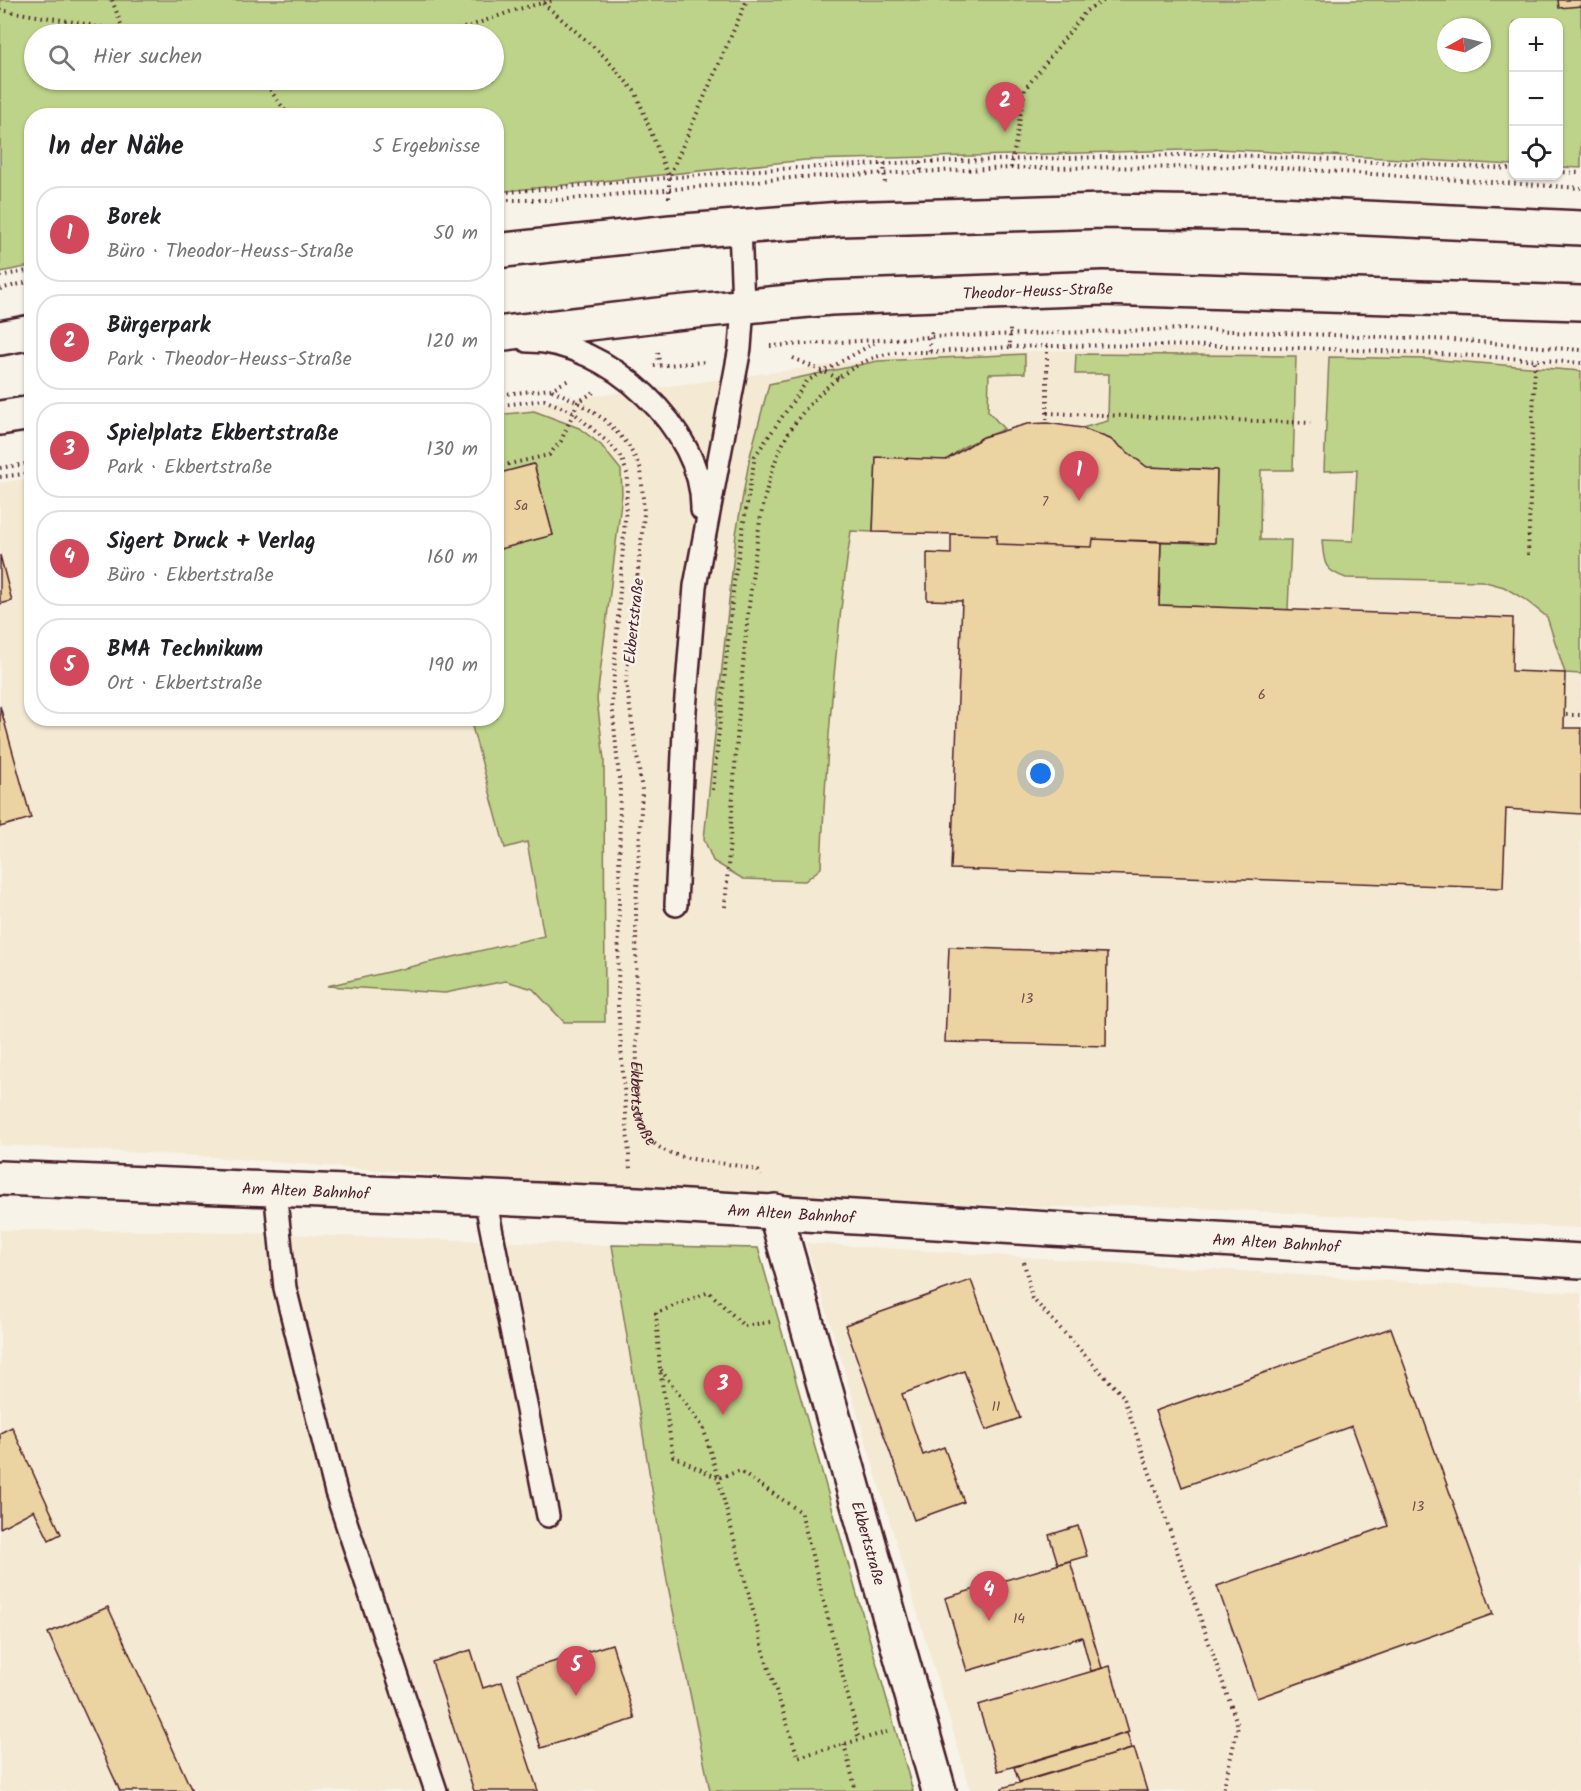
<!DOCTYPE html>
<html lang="de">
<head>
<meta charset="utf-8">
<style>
	:root { --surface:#fff; --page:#f2f2f2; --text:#202124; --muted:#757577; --line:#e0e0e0; --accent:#d1495b }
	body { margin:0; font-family:Kalam,sans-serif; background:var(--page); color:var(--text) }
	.controls { position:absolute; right:18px; top:18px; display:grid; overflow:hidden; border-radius:12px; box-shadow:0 2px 4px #0004 }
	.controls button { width:54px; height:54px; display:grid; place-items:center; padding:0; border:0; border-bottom:2px solid var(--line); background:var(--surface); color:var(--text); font:30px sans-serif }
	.compass { position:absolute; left:1437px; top:18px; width:54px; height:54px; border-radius:50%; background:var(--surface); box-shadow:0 2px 4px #0004; rotate:262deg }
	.you { position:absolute; left:1041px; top:774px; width:21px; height:21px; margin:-15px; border:4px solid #fff; border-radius:50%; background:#1a73e8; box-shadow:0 0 0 9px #1a73e833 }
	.badge { display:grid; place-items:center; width:39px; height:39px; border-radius:50%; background:var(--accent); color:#fff; font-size:20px; font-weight:700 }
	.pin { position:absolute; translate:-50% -50px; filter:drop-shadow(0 2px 3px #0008) }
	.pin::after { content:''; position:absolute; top:32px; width:21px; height:18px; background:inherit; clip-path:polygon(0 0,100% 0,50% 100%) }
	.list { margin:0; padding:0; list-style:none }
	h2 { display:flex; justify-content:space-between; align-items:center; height:78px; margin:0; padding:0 24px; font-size:26px }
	h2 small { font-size:20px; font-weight:400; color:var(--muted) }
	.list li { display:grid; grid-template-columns:39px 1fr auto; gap:18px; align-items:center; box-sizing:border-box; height:96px; margin:0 12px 12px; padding:0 12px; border:2px solid var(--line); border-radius:24px }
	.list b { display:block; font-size:22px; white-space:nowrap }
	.list p { margin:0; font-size:20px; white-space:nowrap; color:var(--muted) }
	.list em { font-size:20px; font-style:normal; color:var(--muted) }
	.icon { flex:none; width:33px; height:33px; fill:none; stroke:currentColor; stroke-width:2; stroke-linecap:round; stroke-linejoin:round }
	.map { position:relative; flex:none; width:1581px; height:1791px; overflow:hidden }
	.search { position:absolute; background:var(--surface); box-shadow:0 2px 4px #0004; left:24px; top:24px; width:480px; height:66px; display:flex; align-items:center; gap:15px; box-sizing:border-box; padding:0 21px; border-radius:33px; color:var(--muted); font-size:22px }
	.panel { position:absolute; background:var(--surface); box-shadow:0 2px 4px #0004; left:24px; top:108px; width:480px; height:618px; border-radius:24px }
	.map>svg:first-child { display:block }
	.built { fill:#f4e9d3 }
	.green { fill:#bdd389; stroke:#84795a; stroke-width:1.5; fill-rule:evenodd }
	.building { fill:#ecd3a2; stroke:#4a1f2b; stroke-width:1.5 }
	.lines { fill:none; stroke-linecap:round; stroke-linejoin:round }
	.service-casing { stroke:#4a1f2b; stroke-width:26 }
	.minor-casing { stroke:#4a1f2b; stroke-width:38 }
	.secondary-casing { stroke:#4a1f2b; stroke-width:38 }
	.path { stroke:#4a1f2b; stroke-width:4; stroke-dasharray:1.5 4.5; stroke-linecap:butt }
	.service { stroke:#f7f3e8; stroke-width:21 }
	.minor { stroke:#f7f3e8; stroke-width:33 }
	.secondary { stroke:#f7f3e8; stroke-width:33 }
	.labels { text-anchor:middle; stroke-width:5; stroke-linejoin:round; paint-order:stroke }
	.number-label { font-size:14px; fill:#724c49 }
	.street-label { font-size:16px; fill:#4a1f2b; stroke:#f7f3e8 }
</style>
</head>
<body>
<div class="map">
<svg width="1581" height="1791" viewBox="0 0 1581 1791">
	<rect width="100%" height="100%" fill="#f7f3e8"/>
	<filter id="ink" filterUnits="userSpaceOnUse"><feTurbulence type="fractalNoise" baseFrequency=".0167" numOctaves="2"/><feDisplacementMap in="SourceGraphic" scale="12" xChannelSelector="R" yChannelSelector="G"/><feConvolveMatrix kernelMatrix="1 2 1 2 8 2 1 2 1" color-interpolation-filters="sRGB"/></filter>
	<g filter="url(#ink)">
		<path class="built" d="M1172 348 1418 354 1581 366V1228L1140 1205 1053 1207 652 1192 200 1156 0 1145V483L31 478 32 718H496L497 409 910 354Z
			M0 1230 182 1231 612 1245 667 1581 710 1791H0Z
			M806 1243 1581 1293V1791H971Z"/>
		<path class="green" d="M0 0H1581V168L1559 167 1558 22H1514L1513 165 1218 149 1013 155 806 160 497 192 496 116H32L31 266 0 272ZM1446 27H1482V63H1446ZM34 34H494V80H34Z
			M1025 354V373L989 374 988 411 1004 429 965 446 946 460 876 458 873 532 851 531C835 643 826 755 821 868L805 881 743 879 713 861 704 839 736 534 750 456 769 384 878 361Z
			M1076 354 1296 356 1293 470H1261L1260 540H1291L1288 610 1159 605 1161 542 1214 543 1217 470 1147 467 1110 439 1082 428 1108 421 1109 374H1075Z
			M1329 357 1427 359 1581 371V674L1565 673 1547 617 1524 599 1504 587 1482 581 1346 578C1323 570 1324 563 1322 540L1353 541 1357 470 1324 471Z
			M534 411 579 428 601 445 621 470 622 494 597 699 604 760 605 1022H564L533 989 506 981 445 993 327 986 544 936 527 842 505 848 470 719 496 718 497 550 553 535 534 464 497 474V415Z
			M612 1245 758 1248 913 1791H710L667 1581Z"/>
		<path class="building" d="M1558 0H1581V6L1559 8Z
			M1047 423 1082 428 1110 439 1147 467 1217 470 1215 543 1093 539 1092 547 996 544 997 535 873 532 876 457 946 460 983 437 1027 424Z
			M534 464 553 535 496 550V474Z
			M951 534 997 535 996 544 1092 547 1093 539 1161 542 1159 605 1513 618 1512 671 1565 673 1564 728H1581V814L1506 809 1503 888 951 869 962 601 927 600V553L951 554Z
			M0 555 12 601 0 604Z
			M0 706 31 818 0 827Z
			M949 947 1107 953 1106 1046 945 1042Z
			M971 1280 1020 1418 986 1430 964 1371 902 1394 923 1455 944 1447 964 1502 914 1520 845 1325Z
			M1391 1328 1493 1614 1257 1698 1217 1586 1388 1526 1352 1426 1182 1487 1155 1411Z
			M12 1427 61 1534 49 1540 34 1510 0 1528V1433Z
			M1078 1526 1087 1556 1058 1564 1049 1535Z
			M1070 1561 1102 1668 1091 1671 1082 1637 967 1671 945 1598Z
			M108 1607 192 1791H120L48 1633Z
			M612 1644 635 1719 541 1748 517 1673Z
			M471 1650 483 1688 502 1682 538 1791H474L432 1662Z
			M1110 1666 1129 1732 998 1771 978 1705Z
			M1127 1733 1132 1749 1019 1782 1014 1767Z
			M1134 1748 1147 1791H1002V1788Z"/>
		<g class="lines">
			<g class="service-casing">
				<path id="service" d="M527 341C606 340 704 429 702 510
					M676 905 685 710 695 586 740 348 743 305 740 227
					M275 1189 285 1288 336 1492 436 1791
					M485 1198 548 1516"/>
			</g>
			<g class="minor-casing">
				<g id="minor">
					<path id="s2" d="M0 1178 638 1204 1581 1261"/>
					<path id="s3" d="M775 1211 939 1791"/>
				</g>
			</g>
			<g class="secondary-casing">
				<g id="secondary">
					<path d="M496 251 671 232 841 219 1104 211 1278 214 1581 228"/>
					<path id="s4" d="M496 334 675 313 830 298 1103 288 1581 303"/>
					<path d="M0 338 32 332"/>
					<path d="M0 418 32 413"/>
				</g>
			</g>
			<g class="path">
				<path d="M112 0 124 32"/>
				<path d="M543 3 604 56 636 93 668 176"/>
				<path d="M0 10 81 23 134 34"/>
				<path d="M447 34 515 10 554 0"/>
				<path d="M263 80 289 116"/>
				<path d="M920 162 1216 154 1514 169"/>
				<path d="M884 163 885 184"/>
				<path d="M1011 168 1025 89 1086 11 1105 0"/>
				<path d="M1558 172 1581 173"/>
				<path d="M496 193 758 170 920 162 921 171"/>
				<path d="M669 198V177L747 0"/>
				<path d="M496 200H559L801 177 1011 168 1266 167 1581 188"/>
				<path d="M0 276 32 270"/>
				<path d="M0 289 32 281"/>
				<path d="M770 346 929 337 1185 329 1453 340 1581 350"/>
				<path d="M1047 346V423"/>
				<path d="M1010 347C1201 342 1391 349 1581 363"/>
				<path d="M658 352 659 364"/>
				<path d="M930 352 1010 347V326"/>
				<path d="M793 358 840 379"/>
				<path d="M654 366 705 362"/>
				<path id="s1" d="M552 390 578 402 605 420 627 443 641 469 644 514 626 681 642 790 636 909 637 1110C640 1118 643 1128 648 1136 665 1165 728 1159 758 1171L761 1176"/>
				<path d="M496 395 551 389 569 380"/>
				<path d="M496 406 544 400 573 412 612 446 622 459 628 476 612 703 620 789 618 1006 630 1169"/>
				<path d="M1047 413 1311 423"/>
				<path d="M496 467 549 455 561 441 578 402 594 392"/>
				<path d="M0 468 32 463"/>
				<path d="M0 477 32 473"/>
				<path d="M1528 555 1535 360"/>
				<path d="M1566 715H1581"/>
				<path d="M713 790 734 582 755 456 807 381 874 343"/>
				<path d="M725 907C733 804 738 700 750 597 756 546 762 479 788 434 806 403 841 369 876 357 892 351 913 352 930 352L929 337 933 330"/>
				<path d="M1024 1262 1032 1298 1123 1396 1238 1726 1223 1791"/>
				<path d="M770 1322 744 1326 709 1292 656 1313 660 1369 673 1456 718 1478 766 1660 798 1757 887 1732"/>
				<path d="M661 1370 703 1427 718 1478 739 1471 801 1512 859 1740"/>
				<path d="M844 1744 856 1791"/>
			</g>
			<use href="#service" class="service"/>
			<use href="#minor" class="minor"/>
			<use href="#secondary" class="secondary"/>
		</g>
	</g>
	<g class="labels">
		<g class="number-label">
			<text x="1045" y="506">7</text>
			<text x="521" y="510">5a</text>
			<text x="1262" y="699">6</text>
			<text x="1027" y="1003">13</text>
			<text x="996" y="1411">11</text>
			<text x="1418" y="1511">13</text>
			<text x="1019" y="1623">14</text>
		</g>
		<g class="street-label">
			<text dy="6" stroke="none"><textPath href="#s4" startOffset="544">Theodor-Heuss-Straße</textPath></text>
			<text transform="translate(633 621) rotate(-84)" y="6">Ekbertstraße</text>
			<text dy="6" stroke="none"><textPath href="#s1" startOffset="760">Ekbertstraße</textPath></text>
			<text dy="6" stroke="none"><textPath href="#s2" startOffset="306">Am Alten Bahnhof</textPath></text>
			<text dy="6" stroke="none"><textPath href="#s2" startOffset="792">Am Alten Bahnhof</textPath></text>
			<text dy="6" stroke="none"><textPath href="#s2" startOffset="1278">Am Alten Bahnhof</textPath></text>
			<text dy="6" stroke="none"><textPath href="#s3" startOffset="345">Ekbertstraße</textPath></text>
		</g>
	</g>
</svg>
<div class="controls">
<button>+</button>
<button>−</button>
<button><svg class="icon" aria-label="locate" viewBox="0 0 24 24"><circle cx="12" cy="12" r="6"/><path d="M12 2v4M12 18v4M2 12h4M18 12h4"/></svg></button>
</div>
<svg class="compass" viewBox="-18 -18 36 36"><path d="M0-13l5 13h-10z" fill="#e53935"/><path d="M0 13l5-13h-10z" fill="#757577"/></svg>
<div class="you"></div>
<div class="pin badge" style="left:1079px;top:501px">1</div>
<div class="pin badge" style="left:1005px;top:132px">2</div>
<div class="pin badge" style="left:723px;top:1415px">3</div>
<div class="pin badge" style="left:989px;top:1621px">4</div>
<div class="pin badge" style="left:576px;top:1696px">5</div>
<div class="search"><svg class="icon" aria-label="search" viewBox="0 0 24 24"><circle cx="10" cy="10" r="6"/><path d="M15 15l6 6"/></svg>Hier suchen</div>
<section class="panel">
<h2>In der Nähe<small>5 Ergebnisse</small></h2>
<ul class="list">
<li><span class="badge">1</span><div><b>Borek</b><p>Büro · Theodor-Heuss-Straße</p></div><em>50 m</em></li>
<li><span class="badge">2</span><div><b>Bürgerpark</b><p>Park · Theodor-Heuss-Straße</p></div><em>120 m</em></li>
<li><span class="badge">3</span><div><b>Spielplatz Ekbertstraße</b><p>Park · Ekbertstraße</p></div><em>130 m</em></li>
<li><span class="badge">4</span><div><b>Sigert Druck + Verlag</b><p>Büro · Ekbertstraße</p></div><em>160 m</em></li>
<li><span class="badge">5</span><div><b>BMA Technikum</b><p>Ort · Ekbertstraße</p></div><em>190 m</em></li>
</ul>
</section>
</div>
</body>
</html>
